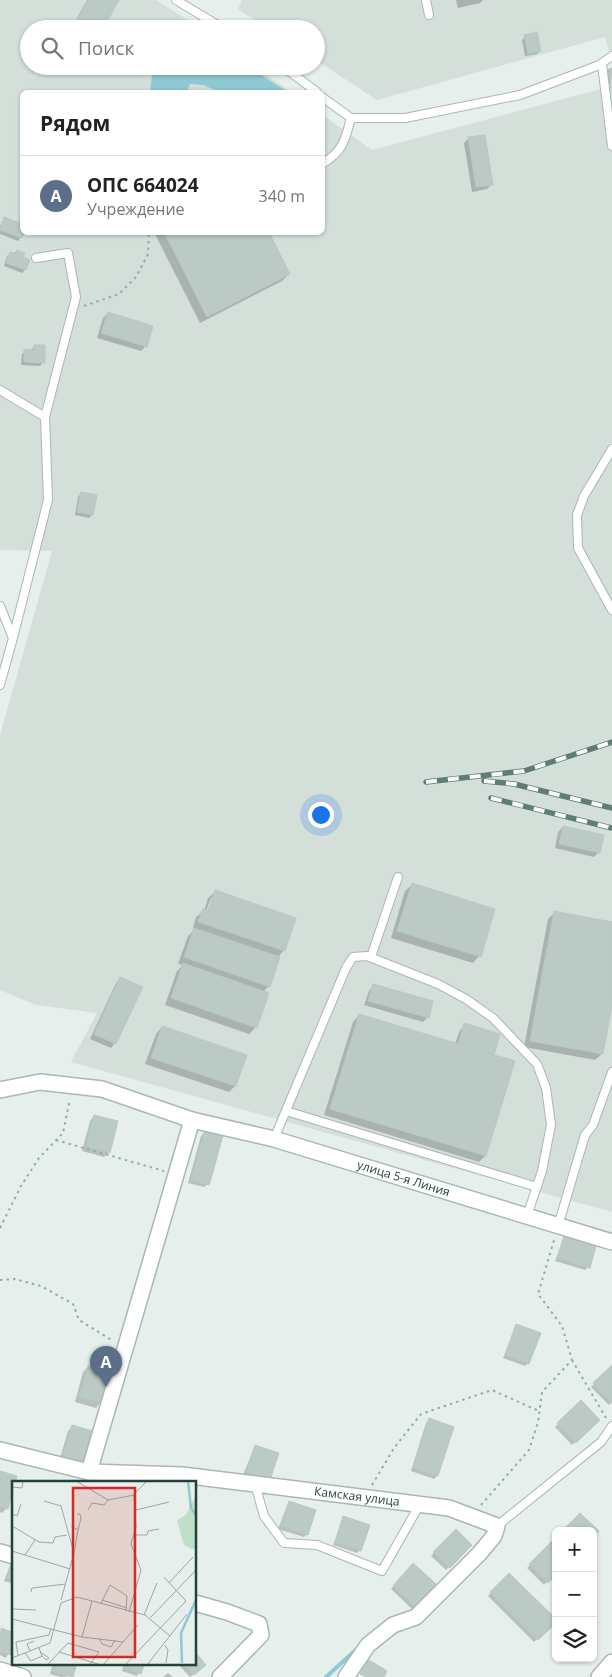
<!DOCTYPE html>
<html lang="ru">
<head>
<meta charset="utf-8">
<style>
	:root { --surface:#fff; --page:#f6f6f6; --text:#222; --muted:#767676; --line:#e0e0e0; --accent:#804e3d }
	body { margin:0; font-family:"Open Sans",sans-serif; background:var(--page); color:var(--text) }
	.controls { position:absolute; right:15px; bottom:15px; display:grid; overflow:hidden; border-radius:8px; box-shadow:0 1px 4px #0004 }
	.controls button { width:45px; height:45px; display:grid; place-items:center; padding:0; border:0; border-bottom:1px solid var(--line); background:var(--surface); color:var(--text); font:25px sans-serif }
	.you { position:absolute; left:320px; top:814px; width:18px; height:18px; margin:-12px; border:4px solid #fff; border-radius:50%; background:#1a73e8; box-shadow:0 0 0 8px #1a73e833 }
	.badge { display:grid; place-items:center; width:32px; height:32px; border-radius:50%; background:var(--accent); color:#fff; font-size:16px; font-weight:700 }
	.pin { position:absolute; translate:-50% -41px; filter:drop-shadow(0 1px 2px #0008) }
	.pin::after { content:''; position:absolute; top:26px; width:18px; height:15px; background:inherit; clip-path:polygon(0 0,100% 0,50% 100%) }
	.list { margin:0; padding:0; list-style:none }
	h2 { display:flex; justify-content:space-between; align-items:center; height:65px; margin:0; padding:0 20px; font-size:21px }
	h2 small { font-size:16px; font-weight:400; color:var(--muted) }
	.list li { display:grid; grid-template-columns:32px 1fr auto; gap:15px; align-items:center; box-sizing:border-box; height:80px; padding:0 20px; border-top:1px solid var(--line) }
	.list b { display:block; font-size:19px; white-space:nowrap }
	.list p { margin:0; font-size:16px; white-space:nowrap; color:var(--muted) }
	.list em { font-size:16px; font-style:normal; color:var(--muted) }
	.icon { flex:none; width:28px; height:28px; fill:none; stroke:currentColor; stroke-width:2; stroke-linecap:round; stroke-linejoin:round }
	.map { position:relative; flex:none; width:612px; height:1677px; overflow:hidden }
	.search { position:absolute; background:var(--surface); box-shadow:0 1px 4px #0004; left:20px; top:20px; width:305px; height:55px; display:flex; align-items:center; gap:12px; box-sizing:border-box; padding:0 18px; border-radius:28px; color:var(--muted); font-size:19px }
	.panel { position:absolute; background:var(--surface); box-shadow:0 1px 4px #0004; left:20px; top:90px; width:305px; height:145px; border-radius:8px }
	.map>svg:first-child { display:block }
	.built { fill:#d4dfda }
	.water { fill:#8ec9d4 }
	.shadow { fill:#0003; fill-rule:evenodd }
	.lines { fill:none; stroke-linecap:round; stroke-linejoin:round }
	.stream { stroke:#8ec9d4; stroke-width:4 }
	.building { fill:#bbcac4; stroke:#b8c9c2 }
	.lane-casing { stroke:#a8b8b2; stroke-width:10 }
	.street-casing { stroke:#a8b8b2; stroke-width:18 }
	.path { stroke:#86b3a5; stroke-width:2; stroke-dasharray:2.5 4; stroke-linecap:butt }
	.lane { stroke:#fff; stroke-width:8 }
	.street { stroke:#fff; stroke-width:15 }
	.rail-casing { stroke:#5f7d75; stroke-width:5.5 }
	.rail { stroke:#f7fbf9; stroke-width:4; stroke-dasharray:11; stroke-linecap:butt }
	.labels { text-anchor:middle; stroke-width:4; stroke-linejoin:round; paint-order:stroke }
	.street-label { font-size:12px; fill:#24423a; stroke:#f7fbf9 }
	.inset-river { fill:none; stroke:#8ec9d4; stroke-width:2.5 }
	.inset-road { fill:none; stroke:#98aaa4; stroke-width:1 }
	.view { fill:#d62828; fill-opacity:0.15; stroke:#d62828; stroke-width:2.5 }
	.inset-edge { fill:none; stroke:#24423a; stroke-width:2.5 }
</style>
</head>
<body>
<div class="map">
<svg width="612" height="1677" viewBox="0 0 612 1677">
	<rect width="100%" height="100%" fill="#e6efeb"/>
	<path class="built" d="M0 0H156L202 29H29V66H254L291 92H22V232H322L323 115 372 150 612 86V1212L71 1062 97 1013 36 1005 0 990V735L52 551 0 550Z
		M242 0H612V62L605 37 377 100 316 60V29H268L238 9Z"/>
	<path class="water" d="M153 66H247L288 92H220L203 85 190 84 187 92H150Z"/>
	<path class="shadow" d="M87 0H117L101 29H71Z
		M456 0H483L480 3 458 8Z
		M525 37 540 50 537 54 525 56 522 40Z
		M610 68H612L611 90 606 71Z
		M469 138 492 184 487 189 472 192 464 143Z
		M5 219 22 226 21 237 18 241 0 234V226Z
		M154 232H267L289 274 282 281 200 323Z
		M18 251 25 270 22 273 4 266 7 256Z
		M108 313 151 327 145 347 141 351 97 338 103 318Z
		M34 346 43 362 40 366 21 365 22 354 25 351H31Z
		M81 493 92 515 89 518 75 515 78 497Z
		M563 827 599 852 594 857 555 848 558 832Z
		M412 885 479 956 473 963 391 938 405 891Z
		M215 892 284 950 277 958 269 986 263 992 256 1027 249 1034 165 1005 177 971 183 965 178 964 188 936 195 929 193 928 196 917 204 911 208 898ZM211 898H213L207 917H204Z
		M555 912 612 923V999L602 1054 595 1060 524 1047 548 919Z
		M121 978 115 1043 111 1048 90 1039 116 983Z
		M373 986 428 1017 423 1022 364 1005 369 991Z
		M359 1015 455 1044 460 1030 465 1025 493 1054 485 1156 479 1162 324 1115 353 1022Z
		M162 1027 246 1056 235 1086 229 1092 145 1064 156 1034Z
		M94 1116 109 1152 104 1157 82 1151 90 1121Z
		M205 1131 208 1184 204 1187 188 1183 201 1136Z
		M564 1238 588 1267 585 1270 555 1261Z
		M517 1325 528 1363 525 1366 503 1358Z
		M88 1367 109 1373 100 1403 96 1408 75 1402 83 1372Z
		M612 1367V1402L609 1405 591 1387Z
		M581 1402 598 1420 572 1445 555 1427Z
		M429 1420 453 1427 437 1476 434 1479 411 1471 426 1423Z
		M72 1427 94 1433 58 1465 68 1431Z
		M255 1446 269 1479 243 1475Z
		M0 1472 7 1508 2 1513 0 1512Z
		M289 1502 307 1534 304 1537 278 1529Z
		M344 1518 360 1550 357 1553 333 1545Z
		M456 1530 471 1545 446 1570 431 1556Z
		M556 1539V1573L544 1585 527 1568Z
		M11 1563 14 1564V1584L4 1581Z
		M413 1565 434 1584 412 1609 391 1589Z
		M509 1574 556 1621 534 1642 488 1596Z
		M1 1630 14 1643 6 1658 0 1655Z
		M195 1654 204 1665 190 1677 178 1664 195 1663Z
		M53 1663H76L72 1676 61 1677 50 1674Z
		M124 1663H143L137 1676 122 1671Z
		M168 1673 173 1677H163Z"/>
	<g class="lines">
		<path class="stream" d="M326 1677 358 1648"/>
	</g>
	<path class="building" d="M88 0H119L103 29H81L74 25Z
		M537 32 541 51 528 54 524 35Z
		M485 135 493 185 476 187 468 137Z
		M4 217 22 224V232H25L22 238 0 230Z
		M164 232H269L290 274 207 317Z
		M17 250 25 253 23 257 30 260 26 270 6 263 10 252 16 254Z
		M108 312 153 326 147 347 101 333Z
		M34 345H45V363L24 362V349L34 350Z
		M81 492 97 495 93 515 77 512Z
		M563 826 604 835 600 853 559 844Z
		M412 883 495 909 481 957 397 931Z
		M215 890 296 918 285 951 198 922 203 909 208 911Z
		M554 911 612 922V1006L603 1054 530 1041Z
		M194 928 280 957 270 987 184 957Z
		M183 963 269 993 257 1028 171 998Z
		M120 977 143 987 116 1044 94 1034Z
		M373 984 433 1001 429 1018 368 1001Z
		M359 1014 515 1061 486 1156 330 1109Z
		M464 1023 500 1034 494 1055 458 1044Z
		M162 1026 247 1055 236 1086 151 1058Z
		M94 1115 118 1121 110 1153 86 1146Z
		M205 1130 223 1135 213 1172 195 1166Z
		M195 1166 213 1172 209 1185 191 1180Z
		M564 1236 596 1246 590 1268 557 1258Z
		M516 1324 541 1333 529 1364 505 1355Z
		M612 1365V1403L593 1383Z
		M88 1366 111 1372 102 1403 79 1397Z
		M581 1400 600 1420 576 1443 557 1423Z
		M429 1418 454 1427 438 1476 413 1468Z
		M72 1425 96 1432 86 1467 62 1460Z
		M255 1445 279 1453 270 1480 246 1472Z
		M0 1471 17 1476 8 1509 0 1507Z
		M289 1501 316 1510 308 1535 280 1526Z
		M580 1513 599 1531 593 1538V1531H562Z
		M343 1516 370 1525 361 1551 335 1542Z
		M456 1529 472 1545 450 1568 433 1552Z
		M556 1537V1575L548 1583 529 1564Z
		M11 1562H14V1580L7 1578Z
		M413 1563 436 1584 416 1607 393 1586Z
		M509 1573 556 1619V1623L538 1640 490 1592Z
		M1 1628 14 1633V1647L11 1655 0 1651Z
		M195 1652 206 1665 194 1675 183 1663H195Z
		M369 1660 387 1671 384 1677H366L360 1674Z
		M54 1663H77L73 1677 52 1671Z
		M126 1663H145L141 1674 124 1668Z"/>
	<g class="lines">
		<g class="lane-casing">
			<path id="lane" d="M176 0 224 29
				M426 0 429 15
				M599 65 612 56
				M282 66 317 92
				M322 97 351 118H405L520 95 602 64 612 146
				M322 164C343 151 345 141 351 118
				M36 258 68 253 76 297 45 417
				M0 390 45 417 48 500 13 638
				M612 449 584 496 577 515 578 548 612 610
				M0 606 13 638 0 685
				M371 957 398 877
				M286 1111 537 1187
				M274 1139 346 968 353 957 367 956 438 984 466 999 493 1018 537 1064 546 1088 551 1125 542 1171 527 1216
				M558 1226 585 1135 593 1125 612 1072
				M255 1484 264 1516 284 1543 317 1545 382 1571 420 1504
				M497 1526 601 1442 612 1426"/>
		</g>
		<g class="street-casing">
			<g id="street">
				<path id="s1" d="M0 1090 40 1082 102 1089 192 1120 274 1139 612 1242"/>
				<path id="s2" d="M0 1450 89 1472 182 1475 449 1508 497 1526 494 1536 479 1554 416 1617 393 1625 368 1645 346 1677"/>
				<path d="M89 1472 192 1120"/>
				<path d="M0 1552 14 1556"/>
				<path d="M195 1603 227 1612 259 1624 261 1635 220 1677"/>
				<path d="M0 1670 23 1677"/>
				<path d="M599 1677 612 1662"/>
			</g>
		</g>
		<path class="path" d="M84 306 119 294 136 277 148 254 149 232
			M56 1140 164 1171
			M0 1228 21 1186 39 1158 63 1133 70 1099
			M0 1280 15 1279 41 1286 73 1304 79 1320 113 1341
			M572 1360 606 1418
			M372 1485 394 1448 421 1414 492 1390 539 1411
			M481 1505 529 1450 538 1422 542 1392 572 1360 562 1326 538 1294 555 1237"/>
		<use href="#lane" class="lane"/>
		<use href="#street" class="street"/>
		<g class="rail-casing">
			<path id="rail" d="M484 781 514 784 612 808
				M426 782 524 771 612 742
				M491 798 612 828"/>
		</g>
		<use href="#rail" class="rail"/>
	</g>
	<g class="labels">
		<g class="street-label">
			<text dy="4" stroke="none"><textPath href="#s1" startOffset="418">улица 5-я Линия</textPath></text>
			<text dy="4" stroke="none"><textPath href="#s2" startOffset="361">Камская улица</textPath></text>
		</g>
	</g>
	<g transform="translate(12 1481)">
		<rect width="184" height="184" fill="#e6efeb"/>
		<path d="M184 14V67L180 68 172 64 165 39 174 34Z" fill="#bfe0c8"/>
		<path class="inset-river" d="M176 0 179 27 184 34M170 182 169 152 184 119"/>
		<path class="inset-road" d="M64 0 96 19 122 14 124 46 119 63 129 89 117 131M0 6 10 7 11 0M121 14 135 0M32 20 49 25 62 72 49 119M76 29 80 22 92 24 96 19M124 29 157 21M0 33 5 35 9 23M65 33H68L69 37 66 49M0 45 27 61 41 62 43 56 55 54M59 45 66 49 62 72M122 54H135L136 50 147 48M0 70 58 88M13 74 23 59M157 102 181 76M19 111 20 107 54 103M90 119 115 127M89 122 98 104 115 115 114 130M0 128 24 129M132 134 145 102M138 137 184 89M0 138 70 156 111 161 91 184M70 156 80 120M87 157 90 163 99 166 103 159M111 161 126 144M153 164 156 169 154 182M18 170 15 163 22 160M28 171 37 177 34 179 30 175M47 171 89 184M13 172 19 180 30 175 27 167M6 174 4 161 37 154 39 148M0 177 38 162 49 122 65 116 133 134 158 155M35 184 56 162 87 171 77 184M113 184 174 120 152 96M135 184 175 133"/>
		<path class="view" d="M61 7H123V176H61Z"/>
		<rect width="184" height="184" class="inset-edge"/>
	</g>
</svg>
<div class="controls">
<button>+</button>
<button>−</button>
<button><svg class="icon" aria-label="layers" viewBox="0 0 24 24"><path d="M12 4l9 5-9 5-9-5zM3 14l9 5 9-5"/></svg></button>
</div>
<div class="you"></div>
<div class="pin badge" style="left:106px;top:1387px;background:#5c6f8a">A</div>
<div class="search"><svg class="icon" aria-label="search" viewBox="0 0 24 24"><circle cx="10" cy="10" r="6"/><path d="M15 15l6 6"/></svg>Поиск</div>
<section class="panel">
<h2>Рядом<small></small></h2>
<ul class="list">
<li><span class="badge" style="background:#5c6f8a">A</span><div><b>ОПС 664024</b><p>Учреждение</p></div><em>340 m</em></li>
</ul>
</section>
</div>
</body>
</html>
